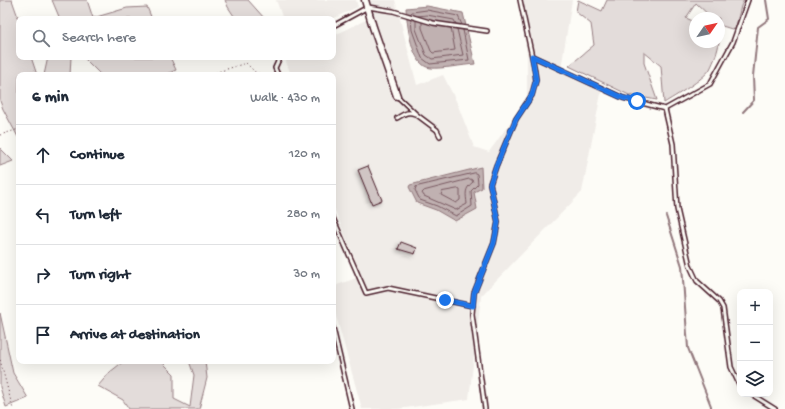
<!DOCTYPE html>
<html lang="en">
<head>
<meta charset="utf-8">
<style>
	:root { --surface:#fff; --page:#f2f2f3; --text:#1f2937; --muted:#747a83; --line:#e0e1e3 }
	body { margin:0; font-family:"Gochi Hand",sans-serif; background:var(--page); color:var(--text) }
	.controls { position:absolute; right:12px; bottom:12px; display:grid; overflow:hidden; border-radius:8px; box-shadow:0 4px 16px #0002 }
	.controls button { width:36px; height:36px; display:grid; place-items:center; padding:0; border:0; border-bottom:1px solid var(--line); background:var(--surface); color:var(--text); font:20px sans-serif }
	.compass { position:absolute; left:689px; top:12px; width:36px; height:36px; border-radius:50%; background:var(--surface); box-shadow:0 4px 16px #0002; rotate:56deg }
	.stop { position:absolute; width:12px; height:12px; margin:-9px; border:3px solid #1a73e8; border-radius:50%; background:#fff }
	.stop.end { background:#1a73e8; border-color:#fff; box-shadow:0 1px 4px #0008 }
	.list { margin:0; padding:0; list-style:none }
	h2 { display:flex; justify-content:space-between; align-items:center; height:52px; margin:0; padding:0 16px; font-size:17px }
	h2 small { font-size:13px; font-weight:400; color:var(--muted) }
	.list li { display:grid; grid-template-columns:26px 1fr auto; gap:12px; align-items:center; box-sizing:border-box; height:60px; padding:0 16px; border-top:1px solid var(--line) }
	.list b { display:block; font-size:15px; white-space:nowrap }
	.list em { font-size:13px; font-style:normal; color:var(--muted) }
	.icon { flex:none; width:22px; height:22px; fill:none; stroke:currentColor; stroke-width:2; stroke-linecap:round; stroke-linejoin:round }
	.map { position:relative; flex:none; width:785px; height:409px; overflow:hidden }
	.search { position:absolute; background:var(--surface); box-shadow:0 4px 16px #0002; left:16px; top:16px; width:320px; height:44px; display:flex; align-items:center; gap:10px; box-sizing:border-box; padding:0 14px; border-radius:8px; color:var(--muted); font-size:15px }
	.panel { position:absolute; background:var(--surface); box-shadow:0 4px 16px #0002; left:16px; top:72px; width:320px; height:292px; border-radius:8px }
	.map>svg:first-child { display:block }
	.built { fill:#f0ece8 }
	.green { fill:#e3dcda; stroke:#967e82 }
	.water { fill:#c0b1b1; stroke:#91777b }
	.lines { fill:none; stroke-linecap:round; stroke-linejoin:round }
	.shore { stroke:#795961; stroke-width:1 }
	.stream { stroke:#91777b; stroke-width:2 }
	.building { fill:#d0c5c4; stroke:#4a1f2b; filter:url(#shadow) }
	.service-casing { stroke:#4a1f2b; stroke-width:6 }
	.minor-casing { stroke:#4a1f2b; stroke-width:9 }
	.path { stroke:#4a1f2b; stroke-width:1; stroke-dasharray:1 3; stroke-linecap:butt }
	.service { stroke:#fdfcf7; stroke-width:3 }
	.minor { stroke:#fdfcf7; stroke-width:6 }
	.route { stroke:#1a73e8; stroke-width:5 }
</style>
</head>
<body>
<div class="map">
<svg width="785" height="409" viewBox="0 0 785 409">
	<defs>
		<filter id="shadow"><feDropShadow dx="-2" dy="2" stdDeviation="2" flood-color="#0004"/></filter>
	</defs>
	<rect width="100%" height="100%" fill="#fdfcf7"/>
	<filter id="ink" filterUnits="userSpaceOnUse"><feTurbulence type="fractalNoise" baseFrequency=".025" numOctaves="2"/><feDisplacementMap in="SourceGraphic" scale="8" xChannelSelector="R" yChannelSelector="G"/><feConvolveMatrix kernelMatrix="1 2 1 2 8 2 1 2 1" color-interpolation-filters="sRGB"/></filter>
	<g filter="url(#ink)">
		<path class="built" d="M276 0H356L358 7 332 19H283Z
			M369 0H395L417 85 443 75 457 103 474 147 489 152 527 99V55L519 0H572L561 69 602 88 582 192 481 296 469 399 398 409H362L333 305V296L337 285 362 276 333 206V75H291L285 59 288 57H333V36L374 16Z"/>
		<path class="green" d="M0 0H12L19 20V57H31L37 75H19L18 137 3 109 0 101Z
			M52 0H87L93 18 127 8 147 7 152 19H60Z
			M225 0H248L265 19H236L228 7Z
			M578 0 602 11 607 0H744L741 6 735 30 719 25V18H712L696 3 686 18 695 22V42H719C718 51 714 61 710 69 703 80 675 96 664 103L661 66 644 52V63L657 100 629 95 569 66 594 45 591 24 576 12Z
			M48 57H71L70 75H44Z
			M83 57H170L176 70 164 75H101Z
			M0 148 13 161 0 166Z
			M0 313 13 373 28 398 6 407 0 387Z
			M124 361H161L174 374V399L190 407 194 375 189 361H205L207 378 199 409H129L123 400 98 386 110 372Z"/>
		<path class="water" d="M427 6 463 13 475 64C463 65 441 69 431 68 411 67 407 23 406 8Z
			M481 167 482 188 474 192 477 209 455 221 436 210 417 203 409 187 410 185Z"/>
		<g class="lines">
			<path class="shore" d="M410 14 412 12 427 10 458 16 462 25
				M418 16 427 15 454 20 456 24
				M411 19 412 30 422 58 430 64 469 60 463 30
				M416 20V29L426 55 432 59 463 55 457 29
				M422 22V28L431 51 433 53 455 50 451 28
				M475 173 477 174 478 184 471 191 472 206 456 216 437 206 420 200 415 190 416 187Z
				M470 179 472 180 473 182C464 189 466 194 467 204L456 210 424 196 422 193 424 191Z
				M458 189 460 190V200L456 203 441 195 442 192Z"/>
			<path class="stream" d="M743 112 754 100 753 76 758 27 769 19 766 0
				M666 216 682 266 688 348 711 406V409"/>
		</g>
		<path class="building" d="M368 166 382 200 372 204 358 170Z
			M401 242 417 248 415 254 398 249Z"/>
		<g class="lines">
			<g class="service-casing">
				<path id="service" d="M333 26 368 7 393 11 433 23 487 31
					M532 56 623 98 665 109 710 84 733 42 748 0
					M278 75 275 68 280 57
					M397 96 417 115 437 130 440 136
					M665 109 673 144 677 209 690 266 697 281 719 301 723 308 731 367 740 386
					M397 118C404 114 407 111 415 114
					M333 218 366 293 388 288 473 306
					M333 328 352 409
					M751 394 775 409
					M485 409 472 314 474 293 494 243 498 222 490 184 496 166 516 119 532 95 536 80 534 66 520 0"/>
			</g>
			<g class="minor-casing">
				<path id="minor" d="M365 0 373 27 397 96"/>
			</g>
			<path class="path" d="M208 75 246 63 255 72 263 75
				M0 135 19 129
				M0 360 13 409"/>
			<use href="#service" class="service"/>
			<use href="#minor" class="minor"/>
		</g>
	</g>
	<g class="lines" filter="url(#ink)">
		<path class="route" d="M445 300 473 306 474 293 494 243 498 222 490 184 496 166 516 119 532 95 536 80 532 56 623 98 637 101"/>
	</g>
</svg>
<div class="controls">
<button>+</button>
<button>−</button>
<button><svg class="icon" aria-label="layers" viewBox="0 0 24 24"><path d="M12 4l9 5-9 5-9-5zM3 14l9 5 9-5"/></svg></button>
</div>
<svg class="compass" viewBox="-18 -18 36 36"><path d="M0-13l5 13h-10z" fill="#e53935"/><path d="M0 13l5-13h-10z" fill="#747a83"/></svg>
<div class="stop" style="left:637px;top:101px"></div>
<div class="stop end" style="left:445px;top:300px"></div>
<div class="search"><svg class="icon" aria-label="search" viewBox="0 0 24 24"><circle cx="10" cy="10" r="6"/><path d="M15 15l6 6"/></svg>Search here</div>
<section class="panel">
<h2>6 min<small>Walk · 430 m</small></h2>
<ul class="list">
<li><svg class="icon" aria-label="ahead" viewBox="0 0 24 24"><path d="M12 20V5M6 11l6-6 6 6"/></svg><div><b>Continue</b></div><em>120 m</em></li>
<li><svg class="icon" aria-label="left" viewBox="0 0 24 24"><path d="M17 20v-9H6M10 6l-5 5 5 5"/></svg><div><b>Turn left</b></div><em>280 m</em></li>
<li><svg class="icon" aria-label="right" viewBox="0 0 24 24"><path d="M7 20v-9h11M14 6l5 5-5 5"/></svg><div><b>Turn right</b></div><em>30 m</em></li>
<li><svg class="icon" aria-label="arrive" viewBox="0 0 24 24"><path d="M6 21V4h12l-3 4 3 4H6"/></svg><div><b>Arrive at destination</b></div></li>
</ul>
</section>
</div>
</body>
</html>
